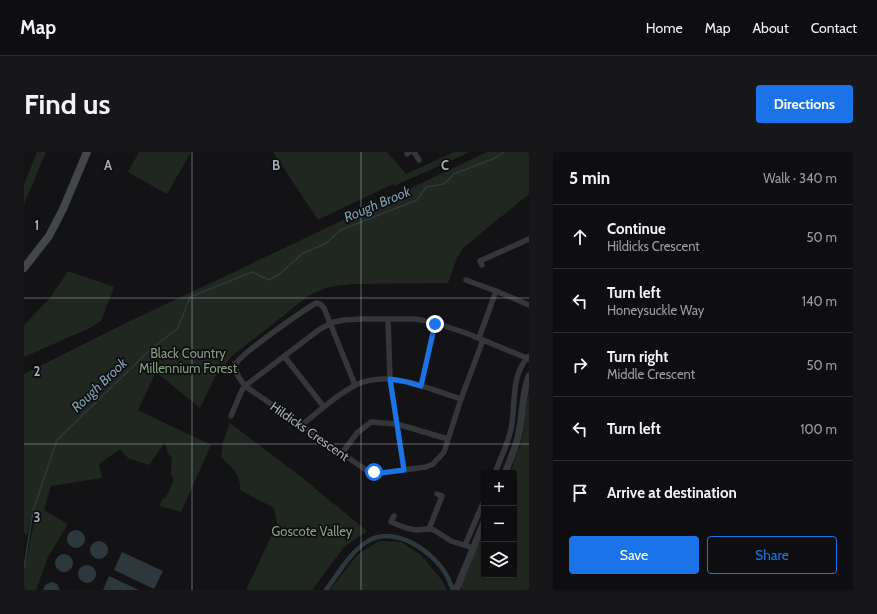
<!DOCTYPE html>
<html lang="en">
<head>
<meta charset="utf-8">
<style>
	:root { --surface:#0e0e10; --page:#171719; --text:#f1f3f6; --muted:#9b9c9f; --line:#2e2e30; --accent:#1a73e8 }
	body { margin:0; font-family:Cabin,sans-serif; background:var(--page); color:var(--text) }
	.controls { position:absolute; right:12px; bottom:12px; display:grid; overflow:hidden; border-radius:4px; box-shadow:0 1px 3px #0004 }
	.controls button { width:36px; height:36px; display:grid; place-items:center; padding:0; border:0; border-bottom:1px solid var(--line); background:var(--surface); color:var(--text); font:20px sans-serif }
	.stop { position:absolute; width:12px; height:12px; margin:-9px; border:3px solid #1a73e8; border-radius:50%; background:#fff }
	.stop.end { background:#1a73e8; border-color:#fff; box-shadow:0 1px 4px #0008 }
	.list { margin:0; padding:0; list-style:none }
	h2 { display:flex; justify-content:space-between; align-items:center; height:52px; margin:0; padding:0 16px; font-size:17px }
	h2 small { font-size:13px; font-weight:400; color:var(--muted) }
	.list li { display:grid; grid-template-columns:26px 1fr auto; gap:12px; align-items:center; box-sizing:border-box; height:64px; padding:0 16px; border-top:1px solid var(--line) }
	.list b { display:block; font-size:15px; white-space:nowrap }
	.list p { margin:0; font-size:13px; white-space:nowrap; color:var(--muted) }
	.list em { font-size:13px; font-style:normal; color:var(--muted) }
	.actions { display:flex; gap:8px; padding:12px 16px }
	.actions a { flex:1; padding:9px 0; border:1px solid var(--accent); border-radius:4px; text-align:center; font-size:14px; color:var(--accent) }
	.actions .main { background:var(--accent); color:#fff }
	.icon { flex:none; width:22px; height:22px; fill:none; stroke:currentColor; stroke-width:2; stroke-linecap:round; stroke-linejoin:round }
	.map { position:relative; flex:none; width:505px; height:438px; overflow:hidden; border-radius:4px }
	header { display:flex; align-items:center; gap:24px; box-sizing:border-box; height:56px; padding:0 20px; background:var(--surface); border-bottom:1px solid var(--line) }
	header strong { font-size:19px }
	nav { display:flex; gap:22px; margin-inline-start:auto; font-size:14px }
	.intro { display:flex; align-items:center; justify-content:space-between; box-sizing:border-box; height:96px; padding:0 24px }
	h1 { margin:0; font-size:28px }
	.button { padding:10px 18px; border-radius:4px; background:var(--accent); color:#fff; font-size:14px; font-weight:700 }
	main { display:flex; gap:24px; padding:0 24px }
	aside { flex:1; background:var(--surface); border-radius:4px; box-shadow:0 1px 3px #0004 }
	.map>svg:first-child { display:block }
	.green { fill:#202720 }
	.water { fill:#2d383d }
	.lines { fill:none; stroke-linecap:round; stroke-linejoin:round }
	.stream { stroke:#2d383d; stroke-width:1.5 }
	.canal { stroke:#2d383d; stroke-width:4.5 }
	.minor { stroke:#34363a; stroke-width:5.5 }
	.tertiary { stroke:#34363a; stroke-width:7 }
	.secondary { stroke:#42454a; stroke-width:8 }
	.route { stroke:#1a73e8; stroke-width:5 }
	.grid { fill:none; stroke:#a5acb5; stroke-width:1; stroke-opacity:0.55 }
	.labels { text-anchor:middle; stroke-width:3.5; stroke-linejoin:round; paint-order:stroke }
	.park-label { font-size:13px; fill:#809f7d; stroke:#0e0e10 }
	.street-label { font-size:13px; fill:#a5acb5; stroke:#0e0e10 }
	.water-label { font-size:14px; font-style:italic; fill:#7d9faf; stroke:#0e0e10 }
	.grid-label { font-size:13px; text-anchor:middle; font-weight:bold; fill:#a5acb5; stroke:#0e0e10; stroke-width:3.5; stroke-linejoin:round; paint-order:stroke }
</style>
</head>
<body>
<header>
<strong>Map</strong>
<nav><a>Home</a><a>Map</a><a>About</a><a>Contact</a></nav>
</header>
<div class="intro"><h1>Find us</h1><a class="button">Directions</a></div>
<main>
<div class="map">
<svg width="505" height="438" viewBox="0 0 505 438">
	<rect width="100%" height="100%" fill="#131315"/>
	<path class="green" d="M13 0H22L0 52V32Z
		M115 0H167L143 42 104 20Z
		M249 0H363L382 22 430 0H446L370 34 369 32 294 68Z
		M463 0H505V42L439 96 433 106 424 131 328 132 304 135 284 144 208 204 191 225 176 256 132 220 114 258 187 293 157 360 136 354 137 349 142 345 150 328 147 322 148 306 144 302 141 290 125 313 104 306 96 297 75 312 78 326 27 334 20 358 44 372 24 405 12 438H0V417L11 367 7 366 3 383 0 381V222L104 170Z
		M44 119 90 135 77 169 66 176 0 205V173L26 146Z
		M505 240V438H438L436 433 460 380V423H490V321H486L498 287 503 249Z
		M206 271 276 324 343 379 320 395 288 438H222L253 372 250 356 216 338C217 322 208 316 197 305L199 290Z
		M355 389 377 390 397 403 417 427 423 438H306L333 403Z"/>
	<path class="water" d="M43 387a9 9 0 1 1 18 0a9 9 0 1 1-18 0Z
		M66 398a9 9 0 1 1 18 0a9 9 0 1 1-18 0Z
		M98 400 139 419 130 437 90 418Z
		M31 411a9 9 0 1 1 18 0a9 9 0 1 1-18 0Z
		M54 422a9 9 0 1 1 18 0a9 9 0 1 1-18 0Z
		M85 424 115 438H79Z
		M28 430 33 432 36 438H19L21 433Z"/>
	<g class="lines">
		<path class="stream" d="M0 416 9 359 33 288 127 197 154 176 166 145 228 120 245 128 257 121 279 101 301 92 317 78 393 48 402 35 420 32 430 22 471 6 480 0"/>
		<path class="canal" d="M302 438C314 422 325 402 341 391 369 371 409 399 423 424 425 428 427 433 429 438"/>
		<path class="minor" d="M390 0 395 8
			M383 2 386 0
			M458 113 456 109 505 87
			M442 128 472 139 455 186
			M472 139 505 153
			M364 167 366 227 380 318
			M260 204 300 255
			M331 233 300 156 296 152 292 151C280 158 215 203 212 212 209 219 217 228 221 234L342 318 357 321 402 315 409 312 420 300 437 247 459 188
			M397 234 411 171
			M207 264 218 238 221 234 296 177 310 170 320 168 338 167H391L408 170 442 181 505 207
			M278 273C295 259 311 244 330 234 363 216 404 237 437 247
			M318 301 333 281 347 270 373 272 424 287
			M471 321C476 307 484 292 487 277 492 253 486 223 505 204
			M370 364 367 370 382 376 392 378 405 377 410 378 427 389 449 396
			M405 377 418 344 413 342
			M441 393 460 349"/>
		<path class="tertiary" d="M481 321C486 307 493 294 495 280 499 261 498 242 505 224
			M432 438 460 370"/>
		<path class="secondary" d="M0 116 25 84 39 57 63 0"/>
	</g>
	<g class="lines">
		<path class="route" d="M350 320 357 321 380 318 366 227 383 230 397 234 411 172"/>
	</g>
	<path class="grid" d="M168 0V438M337 0V438M0 146H505M0 292H505"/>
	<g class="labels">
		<g class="park-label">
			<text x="164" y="206">Black Country<tspan x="164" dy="15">Millennium Forest</tspan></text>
			<text x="288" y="384">Goscote Valley</text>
		</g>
		<g class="street-label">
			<text transform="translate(286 279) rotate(35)" y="5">Hildicks Crescent</text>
		</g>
		<g class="water-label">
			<text transform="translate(353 52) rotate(-23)" y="5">Rough Brook</text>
			<text transform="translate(75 233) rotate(-44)" y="5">Rough Brook</text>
		</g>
	</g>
	<g class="grid-label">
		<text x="84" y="18">A</text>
		<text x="252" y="18">B</text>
		<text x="421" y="18">C</text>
		<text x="13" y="78">1</text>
		<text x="13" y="224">2</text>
		<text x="13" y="370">3</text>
	</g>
</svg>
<div class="controls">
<button>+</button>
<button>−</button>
<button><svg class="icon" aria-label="layers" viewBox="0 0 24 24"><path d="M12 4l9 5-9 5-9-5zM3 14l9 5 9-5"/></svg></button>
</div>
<div class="stop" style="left:350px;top:320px"></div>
<div class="stop end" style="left:411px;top:172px"></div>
</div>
<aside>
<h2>5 min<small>Walk · 340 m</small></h2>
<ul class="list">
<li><svg class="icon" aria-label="ahead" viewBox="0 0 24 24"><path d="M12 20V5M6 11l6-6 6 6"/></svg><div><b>Continue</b><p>Hildicks Crescent</p></div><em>50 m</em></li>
<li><svg class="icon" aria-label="left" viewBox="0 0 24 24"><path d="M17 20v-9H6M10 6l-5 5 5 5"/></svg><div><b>Turn left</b><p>Honeysuckle Way</p></div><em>140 m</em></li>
<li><svg class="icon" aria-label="right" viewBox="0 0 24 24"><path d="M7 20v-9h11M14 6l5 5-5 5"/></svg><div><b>Turn right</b><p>Middle Crescent</p></div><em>50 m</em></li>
<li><svg class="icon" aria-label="left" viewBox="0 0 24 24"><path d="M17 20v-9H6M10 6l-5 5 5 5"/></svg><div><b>Turn left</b></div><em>100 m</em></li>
<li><svg class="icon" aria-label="arrive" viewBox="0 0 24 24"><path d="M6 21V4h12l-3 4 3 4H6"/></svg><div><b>Arrive at destination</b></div></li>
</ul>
<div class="actions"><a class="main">Save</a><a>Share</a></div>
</aside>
</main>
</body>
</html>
